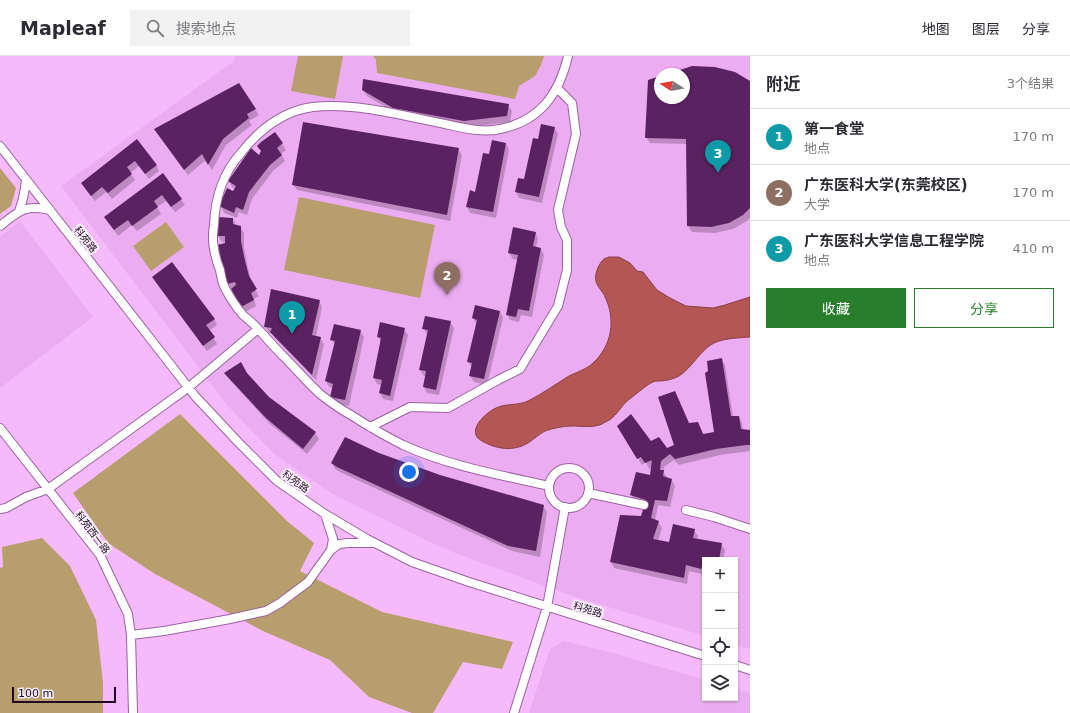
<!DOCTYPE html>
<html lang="zh">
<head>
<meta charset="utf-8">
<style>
	:root { --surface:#fff; --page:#f2f2f3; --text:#2b2b33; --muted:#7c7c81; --line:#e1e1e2; --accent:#297e2b }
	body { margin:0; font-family:"DejaVu Sans","Noto Sans SC",sans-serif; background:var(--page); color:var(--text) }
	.controls { position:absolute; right:12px; bottom:12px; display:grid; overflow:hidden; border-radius:0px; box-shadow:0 1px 3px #0004 }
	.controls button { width:36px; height:36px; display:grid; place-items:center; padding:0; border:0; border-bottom:1px solid var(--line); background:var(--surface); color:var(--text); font:20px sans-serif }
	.compass { position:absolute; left:654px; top:12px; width:36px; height:36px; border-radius:50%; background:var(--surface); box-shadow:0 1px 3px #0004; rotate:281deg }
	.scale { position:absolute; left:12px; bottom:10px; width:104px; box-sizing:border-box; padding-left:4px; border:2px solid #1f0921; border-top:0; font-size:11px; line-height:14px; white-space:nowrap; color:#1f0921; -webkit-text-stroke:3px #fbeffc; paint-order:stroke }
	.you { position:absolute; left:409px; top:416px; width:14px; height:14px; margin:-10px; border:3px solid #fff; border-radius:50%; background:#1a73e8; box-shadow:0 0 0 6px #1a73e833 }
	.badge { display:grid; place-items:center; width:26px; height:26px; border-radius:50%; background:var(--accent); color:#fff; font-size:13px; font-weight:700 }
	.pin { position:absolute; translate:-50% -33px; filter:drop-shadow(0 1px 2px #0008) }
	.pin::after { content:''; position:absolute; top:21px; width:14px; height:12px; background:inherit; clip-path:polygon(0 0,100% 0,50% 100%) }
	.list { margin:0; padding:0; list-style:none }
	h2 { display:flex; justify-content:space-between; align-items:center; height:52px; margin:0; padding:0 16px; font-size:17px }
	h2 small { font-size:13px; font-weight:400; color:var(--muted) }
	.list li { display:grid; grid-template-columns:26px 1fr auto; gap:12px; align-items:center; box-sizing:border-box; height:56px; padding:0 16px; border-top:1px solid var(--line) }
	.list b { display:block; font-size:15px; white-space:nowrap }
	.list p { margin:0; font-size:13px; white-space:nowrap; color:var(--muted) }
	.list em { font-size:13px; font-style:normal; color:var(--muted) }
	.actions { display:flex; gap:8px; padding:12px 16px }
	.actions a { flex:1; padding:9px 0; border:1px solid var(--accent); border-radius:0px; text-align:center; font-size:14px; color:var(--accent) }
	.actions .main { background:var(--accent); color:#fff }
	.icon { flex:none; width:22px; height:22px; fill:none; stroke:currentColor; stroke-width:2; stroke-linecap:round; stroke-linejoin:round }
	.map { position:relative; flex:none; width:750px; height:657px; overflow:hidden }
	header { display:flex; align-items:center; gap:24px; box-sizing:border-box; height:56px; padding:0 20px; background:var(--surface); border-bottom:1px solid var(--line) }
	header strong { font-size:19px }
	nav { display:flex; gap:22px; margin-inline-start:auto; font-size:14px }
	.search { width:280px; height:36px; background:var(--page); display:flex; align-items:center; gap:10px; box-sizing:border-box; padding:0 14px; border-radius:0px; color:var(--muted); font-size:15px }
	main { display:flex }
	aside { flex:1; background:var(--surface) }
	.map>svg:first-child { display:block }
	.built { fill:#ecacf2; fill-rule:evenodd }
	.green { fill:#b79e6c }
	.water { fill:#b45754; stroke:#874045 }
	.shadow { fill:#0003 }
	.building { fill:#5b2261 }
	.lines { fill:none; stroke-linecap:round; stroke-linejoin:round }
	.minor-casing { stroke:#99639f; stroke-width:10 }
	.minor { stroke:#fff; stroke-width:8 }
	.labels { text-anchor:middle; stroke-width:4; stroke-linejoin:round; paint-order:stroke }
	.street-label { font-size:10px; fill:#1f0921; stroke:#fbeffc }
</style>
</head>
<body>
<header>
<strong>Mapleaf</strong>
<div class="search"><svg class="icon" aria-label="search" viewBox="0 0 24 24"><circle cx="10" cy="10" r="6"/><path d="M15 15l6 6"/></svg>搜索地点</div>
<nav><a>地图</a><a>图层</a><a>分享</a></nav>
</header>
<main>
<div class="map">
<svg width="750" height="657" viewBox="0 0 750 657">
	<rect width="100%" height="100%" fill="#f6bafc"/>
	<path class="built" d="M235 0H750V593L735 589V504H705V580L572 540 447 494 336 440 274 398 227 349 61 130 234 5ZM660 18H684V42H660Z
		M20 165 93 261 0 332V181Z
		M564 585 613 597 705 624V642H735V633L748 636 750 640V657H529L550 593Z"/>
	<path class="green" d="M298 0H343L335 43 291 35Z
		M373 0H544L541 9 535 20 519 30 515 43 377 17 376 4Z
		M0 112 16 132 11 150 0 158Z
		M299 141 435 169 420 242 284 214Z
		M166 166 184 191 151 215 133 190Z
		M180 358 287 465 314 487 300 515 382 556 513 586 502 613 463 606 433 657H412L369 641 330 604 263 575 155 518 108 487 73 437Z
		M42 482 70 510 96 564 103 627V657H0V512L3 511 2 491Z"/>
	<path class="water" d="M609 201H619L630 207 637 215 643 216 657 234 670 242 686 250 713 252 725 249 750 241V281C738 282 725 282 714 287 700 294 693 311 679 320 673 323 666 325 659 325 657 325 654 325 653 326 649 327 635 339 631 342 622 348 620 355 612 362 610 364 605 366 602 368 593 372 581 370 572 370 564 370 553 372 545 375 539 378 534 383 528 387 513 396 496 393 482 385 465 376 485 357 496 352 506 347 518 350 528 345 542 338 556 328 569 320 577 316 587 313 593 307 612 290 616 263 605 241 603 235 597 231 596 225 594 219 599 207 604 203 605 202 607 202 609 201Z"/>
	<path class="shadow" d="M692 11 750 26V162L747 165 733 173 715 177 692 176 688 170 687 88 650 87 646 81 660 21V42H684V18H670Z
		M363 34 508 49 512 55 510 66 468 71 397 58 367 40Z
		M255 53 259 59 249 65 252 69 226 89 212 114 206 104 188 119 155 74Z
		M554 71 558 78 542 147 519 142 516 136 525 124 539 84Z
		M137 85 156 109 159 115 149 123 139 110 130 117 135 124 112 143 106 136 95 145 86 134Z
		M506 87 509 94 496 162 470 157 467 151 470 136 476 137 490 100Z
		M282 88 286 94 281 98 285 105 273 115 252 143 247 159 239 156 237 162 224 157 221 150 234 136 235 133 232 131 229 125 259 100Z
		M458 93 462 99 450 165 297 134 293 128Z
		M163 119 185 149 175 156 166 145 157 151 161 158 137 175 132 169 118 180 105 161Z
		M219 162 233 163 236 169 240 171 244 177V192L248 212 252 228 259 240 254 243 256 250 245 256 228 227V186H222L218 180Z
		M535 176 538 183 536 192 541 193 544 199 532 261 521 259 519 266 510 264 507 258 518 204 513 203 509 197Z
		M157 228 214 263 217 269 209 275 217 288 207 295Z
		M319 245 322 251 316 281 320 282 324 288 316 324 275 282 272 277H269L265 270Z
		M500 255 503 262 487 329 474 326 470 320 472 312 468 305 477 269 473 262Z
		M450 266 454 272 439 339 427 337 424 331 426 320H424L420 314 427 279 424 273Z
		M404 273 408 279 393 345 383 343 380 337 382 329 377 328 374 322 381 287 378 280Z
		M360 275 364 281 349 350 335 347 331 341 333 332 329 331 326 325 335 289 331 283Z
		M721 303 725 309 733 361H739L742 367 743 374 750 375V395L720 399 679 409 674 404 664 411 663 415 667 422 671 423 675 430 670 451 658 449 655 465 658 466 662 472 658 485 669 488 694 474 698 480 697 483 721 488 725 494 723 504H705V519L689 515 687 528 614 512 611 506 642 461 645 448 635 445 631 439 651 420 652 411 649 413 646 406 642 409 618 370 667 394 676 389 675 336 689 368 698 367 704 379 715 376Z
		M226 317 247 318 268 341 315 377 319 383 307 398 270 368 229 323Z
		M378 398 439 420 543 450 547 456 540 501 512 495 342 417 335 413 332 407Z"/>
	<path class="building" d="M692 10 715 11 735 16 750 25V152L743 159 729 167 711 171 687 170 686 83 645 82 648 24 660 20V42H684V18H668Z
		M363 23 509 48 507 60 464 65 393 52 362 34Z
		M239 27 256 53 247 58 249 62 223 83 208 109 202 98 184 114 154 73Z
		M303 66 459 92 447 159 292 129Z
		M541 68 555 71 539 141 515 136 518 122 524 123 533 82 538 83Z
		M275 76 283 87 277 92 282 99 270 109 249 136 243 154 236 151 234 157 219 150 227 132 233 135 236 130 228 125 251 92 259 99 261 95 257 90 261 86Z
		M137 83 157 109 145 118 135 105 127 111 132 118 108 137 102 131 91 140 81 127Z
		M492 84 506 87 493 156 466 151 470 134 475 136 483 97 489 98Z
		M163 117 182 143 171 151 162 139 154 145 158 151 132 170 128 164 114 174 104 161Z
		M218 161 233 162V168L241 170V185L245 205 249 220 257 233 251 237 254 244 241 251 231 233 236 229 235 226 227 228 217 189 225 187V180H217Z
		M513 171 536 176 533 190 541 192 529 255 518 253 516 261 506 259 518 199 508 197Z
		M172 206 215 263 206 269 215 281 203 290 152 221Z
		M271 233 320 244 312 279 321 281 312 319 270 276 272 272 264 271Z
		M475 249 500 255 484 323 469 320 472 307 467 306 477 264 472 262Z
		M425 260 451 265 436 334 423 331 426 315 419 314 428 274 422 273Z
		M380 266 405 272 390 340 379 337 382 324 373 322 381 282 377 281Z
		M334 268 361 274 345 344 330 341 333 328 325 325 335 285 330 284Z
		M722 302 731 360H739L741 373 750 374V389H746L716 393 675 403 670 398 661 405 660 414H664L663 420 672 423 667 445 655 444 651 462 659 465 653 483 669 486 673 468 695 473 693 482 722 487 719 504H705V507H704L701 513 686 509 684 522 610 506 620 459 641 460 646 444 630 439 636 416 650 419 652 404 645 407 641 401 637 403 617 370 631 358 651 385 659 381 667 392 674 389 658 341 675 335 689 367 698 366 703 378 714 376 705 317 708 315 707 305Z
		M241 306 247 317 269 341 316 376 303 393 266 362 224 317Z
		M345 381 379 397 440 419 544 449 536 495 508 490 337 411 331 407Z"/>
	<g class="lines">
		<g class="minor-casing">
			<path id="minor" d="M0 90 195 340 238 386 277 425 325 458 367 483 412 506 469 526 705 600
				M19 155C23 145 25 134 26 124
				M0 170C19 155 25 148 50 154
				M370 371 410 351 448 352 498 324 520 313 558 250 567 214V184L561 171 558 154 576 78 572 47 557 32
				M0 372 100 499 128 558 131 579 133 657
				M549 432a20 20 0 1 1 40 0a20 20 0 1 1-40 0Z
				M549 430C500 419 449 410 403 389 385 380 368 370 351 359 340 353 330 346 320 338 308 327 297 314 285 302 276 293 268 284 260 275 255 269 249 264 243 259 237 252 229 240 225 232 222 227 221 220 220 214 217 207 215 199 214 192 212 185 213 176 214 169 215 142 223 117 241 97 259 74 282 55 313 51 354 46 405 60 445 68 463 72 482 77 500 73 540 65 559 38 568 0
				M588 437 644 449
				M0 453 6 452 26 441 48 433 189 331 258 273
				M686 454 714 461 750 473
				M325 458 333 483 331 494
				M131 579 164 575 230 563 266 555 280 547 308 526 331 494 339 488 348 487H372
				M735 609 750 614
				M514 657 547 551 565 451"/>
		</g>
		<use href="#minor" class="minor"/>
	</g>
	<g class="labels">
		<g class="street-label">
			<text transform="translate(86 183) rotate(52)" y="4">科苑路</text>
			<text transform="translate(296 425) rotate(36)" y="4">科苑路</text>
			<text transform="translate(93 476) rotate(53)" y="4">科苑西一路</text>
			<text transform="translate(588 553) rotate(17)" y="4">科苑路</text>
		</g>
	</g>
</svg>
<div class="controls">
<button>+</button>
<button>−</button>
<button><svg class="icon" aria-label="locate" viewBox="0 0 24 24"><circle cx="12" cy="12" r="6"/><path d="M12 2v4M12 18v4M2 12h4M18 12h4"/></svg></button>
<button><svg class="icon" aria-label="layers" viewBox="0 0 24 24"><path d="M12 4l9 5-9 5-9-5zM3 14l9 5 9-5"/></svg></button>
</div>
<svg class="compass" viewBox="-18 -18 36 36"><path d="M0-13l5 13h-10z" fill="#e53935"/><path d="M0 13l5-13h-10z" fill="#7c7c81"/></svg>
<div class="scale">100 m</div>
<div class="you"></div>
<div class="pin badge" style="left:292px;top:278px;background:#0f9aa8">1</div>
<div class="pin badge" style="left:447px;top:239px;background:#8d6e63">2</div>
<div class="pin badge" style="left:718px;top:117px;background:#0f9aa8">3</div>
</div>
<aside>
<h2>附近<small>3个结果</small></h2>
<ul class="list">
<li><span class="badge" style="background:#0f9aa8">1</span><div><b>第一食堂</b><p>地点</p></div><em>170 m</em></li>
<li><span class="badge" style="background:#8d6e63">2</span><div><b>广东医科大学(东莞校区)</b><p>大学</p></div><em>170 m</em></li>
<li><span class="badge" style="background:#0f9aa8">3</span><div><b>广东医科大学信息工程学院</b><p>地点</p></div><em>410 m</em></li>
</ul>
<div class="actions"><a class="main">收藏</a><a>分享</a></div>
</aside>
</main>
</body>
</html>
